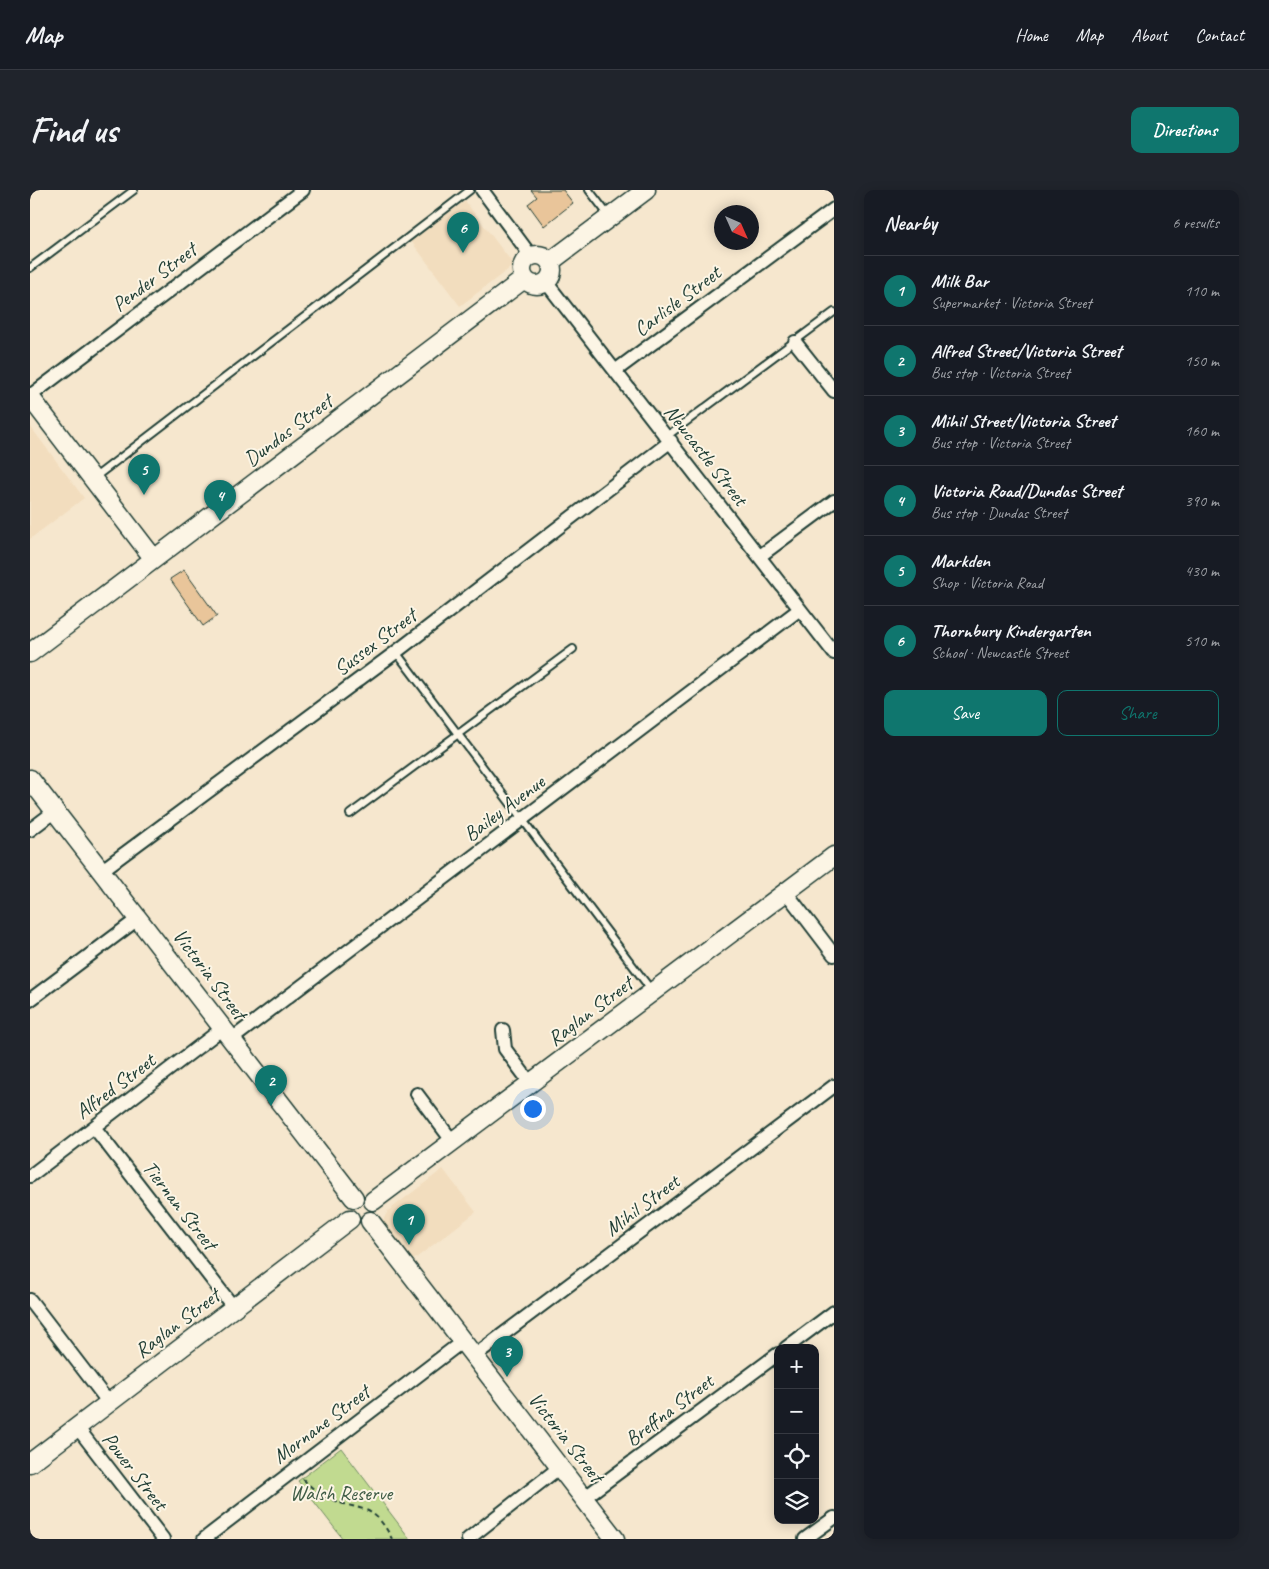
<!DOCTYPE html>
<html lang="en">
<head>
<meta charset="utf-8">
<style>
	:root { --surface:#171b24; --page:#20242c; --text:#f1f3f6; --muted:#9ea1a6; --line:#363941; --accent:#0f766e }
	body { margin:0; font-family:Caveat,sans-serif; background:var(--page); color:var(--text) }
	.controls { position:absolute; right:15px; bottom:15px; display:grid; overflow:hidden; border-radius:10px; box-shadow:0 2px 12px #0003 }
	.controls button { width:45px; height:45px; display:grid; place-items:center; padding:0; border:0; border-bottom:1px solid var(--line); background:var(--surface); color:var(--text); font:25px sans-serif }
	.compass { position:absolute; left:684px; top:15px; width:45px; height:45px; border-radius:50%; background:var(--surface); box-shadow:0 2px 12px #0003; rotate:135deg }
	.you { position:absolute; left:502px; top:918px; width:18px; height:18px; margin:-12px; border:4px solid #fff; border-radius:50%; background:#1a73e8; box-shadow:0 0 0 8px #1a73e833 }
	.badge { display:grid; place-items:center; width:32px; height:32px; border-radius:50%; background:var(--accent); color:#fff; font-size:16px; font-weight:700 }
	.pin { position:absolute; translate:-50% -41px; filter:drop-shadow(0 1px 2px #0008) }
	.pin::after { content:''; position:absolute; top:26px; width:18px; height:15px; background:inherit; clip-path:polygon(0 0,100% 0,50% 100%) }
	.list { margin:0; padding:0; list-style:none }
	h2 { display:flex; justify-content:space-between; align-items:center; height:65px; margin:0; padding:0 20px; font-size:21px }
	h2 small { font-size:16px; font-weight:400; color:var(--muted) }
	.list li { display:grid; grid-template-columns:32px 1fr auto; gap:15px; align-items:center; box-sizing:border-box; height:70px; padding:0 20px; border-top:1px solid var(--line) }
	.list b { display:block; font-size:19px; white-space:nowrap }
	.list p { margin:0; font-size:16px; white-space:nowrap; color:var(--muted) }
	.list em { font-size:16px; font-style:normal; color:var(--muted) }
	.actions { display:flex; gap:10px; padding:15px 20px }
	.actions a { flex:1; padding:11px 0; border:1px solid var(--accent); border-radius:10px; text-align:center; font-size:18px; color:var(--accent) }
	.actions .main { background:var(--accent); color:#fff }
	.icon { flex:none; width:28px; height:28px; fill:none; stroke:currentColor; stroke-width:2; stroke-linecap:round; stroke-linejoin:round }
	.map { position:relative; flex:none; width:804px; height:1349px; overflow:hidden; border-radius:10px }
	header { display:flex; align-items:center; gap:30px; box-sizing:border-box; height:70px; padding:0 25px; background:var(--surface); border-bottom:1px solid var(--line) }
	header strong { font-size:24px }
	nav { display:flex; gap:28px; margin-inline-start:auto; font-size:18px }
	.intro { display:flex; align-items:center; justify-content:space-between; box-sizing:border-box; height:120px; padding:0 30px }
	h1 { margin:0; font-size:35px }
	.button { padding:12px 22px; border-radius:10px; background:var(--accent); color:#fff; font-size:18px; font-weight:700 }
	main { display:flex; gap:30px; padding:0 30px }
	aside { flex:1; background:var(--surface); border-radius:10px; box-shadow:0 2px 12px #0003 }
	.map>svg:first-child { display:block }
	.built { fill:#f2ddbe }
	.green { fill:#c1da90; stroke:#708c62 }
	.building { fill:#e9c59a; stroke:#1f3d34 }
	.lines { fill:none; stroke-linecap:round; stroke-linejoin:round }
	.lane-casing { stroke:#1f3d34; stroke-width:10 }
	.street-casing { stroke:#1f3d34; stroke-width:16 }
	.secondary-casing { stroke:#1f3d34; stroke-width:21 }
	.path { stroke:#1f3d34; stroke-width:2; stroke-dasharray:5 4; stroke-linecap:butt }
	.lane { stroke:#fcf5e5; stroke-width:6 }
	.street { stroke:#fcf5e5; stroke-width:12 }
	.secondary { stroke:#fcf5e5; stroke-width:18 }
	.labels { text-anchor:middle; stroke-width:4; stroke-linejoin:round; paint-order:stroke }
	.street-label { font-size:21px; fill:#1f3d34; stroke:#fcf5e5 }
	.park-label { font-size:21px; fill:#3f5c46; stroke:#fcf5e5 }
</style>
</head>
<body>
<header>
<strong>Map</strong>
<nav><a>Home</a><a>Map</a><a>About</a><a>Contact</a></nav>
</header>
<div class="intro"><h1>Find us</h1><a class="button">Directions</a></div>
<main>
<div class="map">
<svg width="804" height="1349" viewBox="0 0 804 1349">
	<rect width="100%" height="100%" fill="#f6e7ce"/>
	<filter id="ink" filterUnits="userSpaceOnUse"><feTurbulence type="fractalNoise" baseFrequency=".02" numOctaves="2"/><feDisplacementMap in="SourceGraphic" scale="10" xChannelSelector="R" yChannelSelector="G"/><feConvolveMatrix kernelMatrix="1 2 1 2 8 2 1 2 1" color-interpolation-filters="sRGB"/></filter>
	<g filter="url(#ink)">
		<path class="built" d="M435 11 484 75 430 116 381 51Z
			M0 236 54 308 0 349Z
			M413 979 446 1022 382 1071 352 1032 358 1021Z"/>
		<path class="green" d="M311 1258 380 1349H313L268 1291Z"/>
		<path class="building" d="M501 0H533L543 13 514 36 498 14 507 7Z
			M154 380 187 426 173 436 140 389Z"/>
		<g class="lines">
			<g class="lane-casing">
				<path id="lane" d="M559 0 579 26
					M0 78 104 0
					M637 246 804 122
					M64 288 440 0
					M366 462 622 801
					M320 624 543 459"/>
			</g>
			<g class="street-casing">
				<path id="street" d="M452 0 501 66
					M516 92 804 463
					M765 152 804 201
					M585 181 804 19
					M0 206 273 0
					M730 366 804 311
					M0 640 25 621
					M71 681 366 462 641 251
					M756 702 804 765
					M0 810 109 728
					M473 840 475 859 501 894
					M202 849 770 419
					M387 904 423 952
					M64 937 204 1118
					M0 986 193 838
					M0 1110 79 1213
					M756 1158 804 1122
					M444 1166 804 896
					M47 1237 133 1349
					M554 1308 748 1164
					M174 1349 433 1151
					M438 1349 530 1277
					M775 1349 804 1328"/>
			</g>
			<g class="secondary-casing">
				<path id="secondary" d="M492 80a15 15 0 1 1 30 0a15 15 0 1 1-30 0Z
					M520 72 616 0
					M0 207 124 369
					M0 463 494 89
					M0 589 324 1008
					M343 1011 804 666
					M340 1031 585 1349
					M0 1273 320 1029"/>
			</g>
			<path class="path" d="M273 1289C280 1296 288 1304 298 1308 330 1323 342 1310 362 1349"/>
			<use href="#lane" class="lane"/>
			<use href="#street" class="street"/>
			<use href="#secondary" class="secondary"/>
		</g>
	</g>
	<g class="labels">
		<g class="street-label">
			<text transform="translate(124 87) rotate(-37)" y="7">Pender Street</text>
			<text transform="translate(647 111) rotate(-37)" y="7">Carlisle Street</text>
			<text transform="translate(258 240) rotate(-37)" y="7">Dundas Street</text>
			<text transform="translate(676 265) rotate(52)" y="7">Newcastle Street</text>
			<text transform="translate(345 452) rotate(-37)" y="7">Sussex Street</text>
			<text transform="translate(474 618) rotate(-37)" y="7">Bailey Avenue</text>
			<text transform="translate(180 784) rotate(53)" y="7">Victoria Street</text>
			<text transform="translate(560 821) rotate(-37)" y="7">Raglan Street</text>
			<text transform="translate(85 896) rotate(-37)" y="7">Alfred Street</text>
			<text transform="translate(150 1015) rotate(52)" y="7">Tiernan Street</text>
			<text transform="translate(612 1015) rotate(-37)" y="7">Mihil Street</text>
			<text transform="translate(147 1133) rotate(-37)" y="7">Raglan Street</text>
			<text transform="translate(639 1220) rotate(-37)" y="7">Breffna Street</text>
			<text transform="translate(291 1234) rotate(-37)" y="7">Mornane Street</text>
			<text transform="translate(536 1247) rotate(52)" y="7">Victoria Street</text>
			<text transform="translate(105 1281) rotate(52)" y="7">Power Street</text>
		</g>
		<g class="park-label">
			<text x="311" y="1310">Walsh Reserve</text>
		</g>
	</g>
</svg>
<div class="controls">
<button>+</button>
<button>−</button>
<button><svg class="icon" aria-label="locate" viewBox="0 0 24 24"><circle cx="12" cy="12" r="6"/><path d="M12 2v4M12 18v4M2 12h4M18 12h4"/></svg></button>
<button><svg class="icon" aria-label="layers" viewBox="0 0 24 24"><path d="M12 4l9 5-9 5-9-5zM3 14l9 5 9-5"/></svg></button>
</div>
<svg class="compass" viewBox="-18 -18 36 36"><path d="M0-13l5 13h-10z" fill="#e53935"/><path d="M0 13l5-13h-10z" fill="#9ea1a6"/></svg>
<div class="you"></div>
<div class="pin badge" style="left:379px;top:1055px">1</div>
<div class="pin badge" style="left:241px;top:916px">2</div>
<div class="pin badge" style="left:477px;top:1187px">3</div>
<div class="pin badge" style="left:190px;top:331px">4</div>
<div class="pin badge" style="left:114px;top:305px">5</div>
<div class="pin badge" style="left:433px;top:63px">6</div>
</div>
<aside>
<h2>Nearby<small>6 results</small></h2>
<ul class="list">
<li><span class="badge">1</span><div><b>Milk Bar</b><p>Supermarket · Victoria Street</p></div><em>110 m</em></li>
<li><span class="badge">2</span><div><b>Alfred Street/Victoria Street</b><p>Bus stop · Victoria Street</p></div><em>150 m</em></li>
<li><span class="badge">3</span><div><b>Mihil Street/Victoria Street</b><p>Bus stop · Victoria Street</p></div><em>160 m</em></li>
<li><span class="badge">4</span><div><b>Victoria Road/Dundas Street</b><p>Bus stop · Dundas Street</p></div><em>390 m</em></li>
<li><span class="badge">5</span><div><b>Markden</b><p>Shop · Victoria Road</p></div><em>430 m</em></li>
<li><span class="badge">6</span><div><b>Thornbury Kindergarten</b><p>School · Newcastle Street</p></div><em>510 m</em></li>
</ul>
<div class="actions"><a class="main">Save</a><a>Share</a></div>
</aside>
</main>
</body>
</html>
